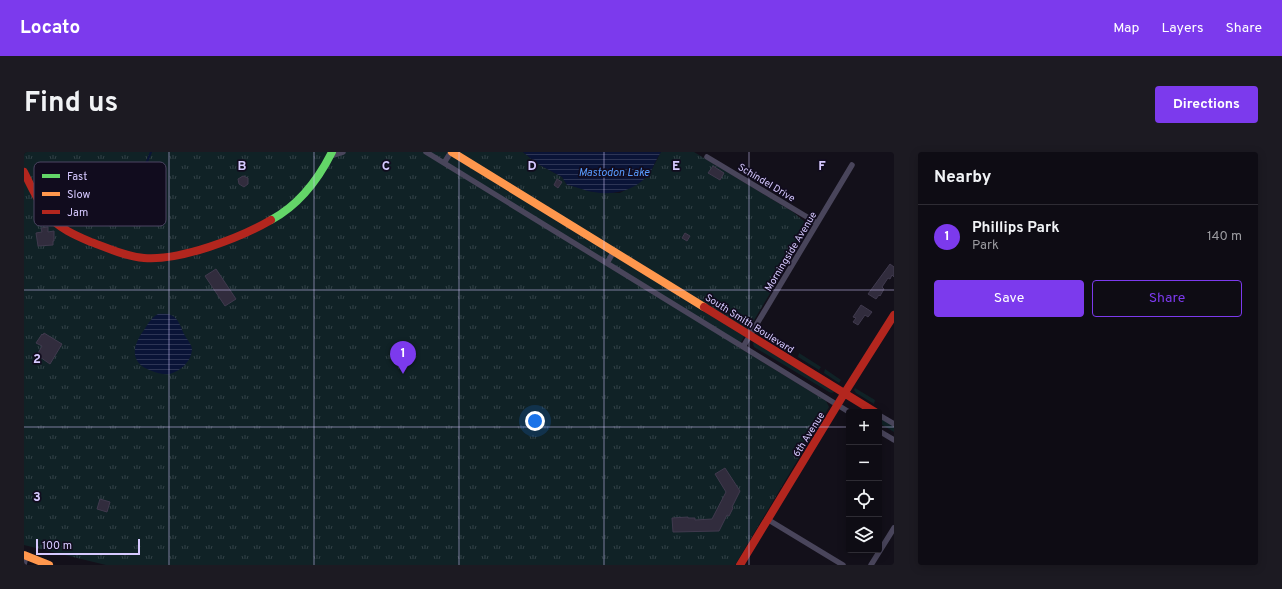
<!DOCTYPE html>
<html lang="en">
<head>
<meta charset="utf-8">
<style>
	:root { --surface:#0e0c14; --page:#1c1a22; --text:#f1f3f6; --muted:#9b9ba0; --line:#2e2c34; --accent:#7c3aed }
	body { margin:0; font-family:Overpass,sans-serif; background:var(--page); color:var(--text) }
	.controls { position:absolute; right:12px; bottom:12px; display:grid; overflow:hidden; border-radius:4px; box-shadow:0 2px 10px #0003 }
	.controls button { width:36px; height:36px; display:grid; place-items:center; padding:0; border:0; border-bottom:1px solid var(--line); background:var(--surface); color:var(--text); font:20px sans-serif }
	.scale { position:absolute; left:12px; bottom:10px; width:104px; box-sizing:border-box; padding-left:4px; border:2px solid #d6c9ff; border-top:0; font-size:11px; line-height:14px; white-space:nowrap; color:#d6c9ff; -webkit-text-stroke:3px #110c1e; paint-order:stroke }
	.you { position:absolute; left:511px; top:269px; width:14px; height:14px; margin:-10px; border:3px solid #fff; border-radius:50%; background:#1a73e8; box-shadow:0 0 0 6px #1a73e833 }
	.badge { display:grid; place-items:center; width:26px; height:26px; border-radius:50%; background:var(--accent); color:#fff; font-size:13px; font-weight:700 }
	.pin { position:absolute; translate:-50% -33px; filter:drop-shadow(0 1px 2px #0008) }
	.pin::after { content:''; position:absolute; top:21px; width:14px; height:12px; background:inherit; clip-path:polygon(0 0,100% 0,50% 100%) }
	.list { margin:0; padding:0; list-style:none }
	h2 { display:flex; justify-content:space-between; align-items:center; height:52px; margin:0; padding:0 16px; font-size:17px }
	h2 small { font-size:13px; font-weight:400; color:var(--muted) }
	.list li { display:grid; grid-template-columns:26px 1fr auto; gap:12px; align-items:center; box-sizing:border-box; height:64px; padding:0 16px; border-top:1px solid var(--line) }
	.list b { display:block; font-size:15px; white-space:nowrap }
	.list p { margin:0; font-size:13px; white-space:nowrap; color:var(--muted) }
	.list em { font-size:13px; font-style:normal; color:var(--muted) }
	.actions { display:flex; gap:8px; padding:12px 16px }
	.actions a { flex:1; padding:9px 0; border:1px solid var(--accent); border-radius:4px; text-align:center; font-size:14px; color:var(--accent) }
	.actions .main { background:var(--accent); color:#fff }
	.icon { flex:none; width:22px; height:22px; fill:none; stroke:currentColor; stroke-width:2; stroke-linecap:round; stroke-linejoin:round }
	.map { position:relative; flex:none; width:870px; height:413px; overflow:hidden; border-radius:4px }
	header { display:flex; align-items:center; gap:24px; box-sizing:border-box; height:56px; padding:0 20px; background:var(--accent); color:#fff }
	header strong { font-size:19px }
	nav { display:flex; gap:22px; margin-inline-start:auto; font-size:14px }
	.intro { display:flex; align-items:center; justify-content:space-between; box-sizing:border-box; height:96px; padding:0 24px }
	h1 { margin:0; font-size:28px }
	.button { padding:10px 18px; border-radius:4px; background:var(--accent); color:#fff; font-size:14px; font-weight:700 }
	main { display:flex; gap:24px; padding:0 24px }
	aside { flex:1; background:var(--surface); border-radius:4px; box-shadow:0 2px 10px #0003 }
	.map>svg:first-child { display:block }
	.green { fill:#102226 }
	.park { fill:url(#park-tufts) }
	.water { fill:url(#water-rules) }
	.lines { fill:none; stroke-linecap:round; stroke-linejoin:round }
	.stream { stroke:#0a1437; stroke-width:2 }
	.building { fill:#312c3d; stroke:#403a4e }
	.street { stroke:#49455b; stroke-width:5.5 }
	.fast { stroke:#63d668; stroke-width:8 }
	.slow { stroke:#ff974d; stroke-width:8 }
	.jam { stroke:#b3261e; stroke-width:8 }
	.grid { fill:none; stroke:#d6c9ff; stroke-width:1; stroke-opacity:0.55 }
	.labels { text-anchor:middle; stroke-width:3.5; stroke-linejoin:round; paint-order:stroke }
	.street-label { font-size:10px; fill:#d6c9ff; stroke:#110c1e }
	.water-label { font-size:11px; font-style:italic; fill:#589bfe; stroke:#110c1e }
	.key { fill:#110c1e; stroke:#4c4562; stroke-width:1 }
	.key-label { font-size:11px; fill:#d6c9ff }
	.grid-label { font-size:13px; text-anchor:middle; font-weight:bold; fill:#d6c9ff; stroke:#110c1e; stroke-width:3.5; stroke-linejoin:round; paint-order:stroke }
</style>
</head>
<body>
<header>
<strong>Locato</strong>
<nav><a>Map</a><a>Layers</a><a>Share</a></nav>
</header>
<div class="intro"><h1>Find us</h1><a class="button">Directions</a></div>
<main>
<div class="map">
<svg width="870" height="413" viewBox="0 0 870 413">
	<defs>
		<pattern id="park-tufts" width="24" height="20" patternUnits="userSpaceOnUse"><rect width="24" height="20" fill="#102226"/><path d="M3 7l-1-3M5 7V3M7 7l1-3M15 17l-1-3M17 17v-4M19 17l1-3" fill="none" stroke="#324147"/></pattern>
		<pattern id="water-rules" width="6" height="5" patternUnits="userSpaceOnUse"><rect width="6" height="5" fill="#0a1437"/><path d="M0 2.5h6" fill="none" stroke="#2d3555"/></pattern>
	</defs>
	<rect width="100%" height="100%" fill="#13101a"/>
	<path class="green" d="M730 189 810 238V240L808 241 805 240 730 195 729 192Z
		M775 201 797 215 795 218 774 205Z
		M801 217 817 228 815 231 800 221Z
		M831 236 851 248 850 252 832 241 830 238Z
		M855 265 870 274V280L855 271Z"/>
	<path class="park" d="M0 0H499L512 11 538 25 543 33 553 35 569 40 596 41 617 29 622 25 627 19 637 0H670L769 60 782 71V81L714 195 802 249 805 255 711 413H82L0 393Z"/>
	<path class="water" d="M499 0H637C633 6 630 13 627 19 614 38 591 44 570 40 560 39 552 34 543 33L538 25 512 11Z
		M134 162C152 160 154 168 160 182 163 188 168 192 168 198 167 210 156 219 146 222 140 223 133 221 128 219 105 211 108 194 120 178 124 172 127 166 134 162Z"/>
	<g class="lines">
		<path class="stream" d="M117 34 122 12 127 0"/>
	</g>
	<path class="building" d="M689 14 700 21 696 28 684 21Z
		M219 24 224 26V32L220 35 215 32 214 27Z
		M533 27 538 30 534 36 530 33Z
		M24 75V80L30 79V89H29V93L14 94 12 81 18 80 17 76Z
		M661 81 666 84 663 89 658 86Z
		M866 112 870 115V125L868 123 866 127 864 126 858 135 860 137 856 144 855 143 852 147 844 142Z
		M192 117 212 147 201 154 181 124Z
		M837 153 848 160 844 165 841 163 834 173 829 170 832 166 829 165Z
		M20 181 38 192 26 212 13 203 18 194 12 191 18 182 19 183Z
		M701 316 716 339 708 355 709 356 705 364 703 363 695 379 649 380 648 366 664 365V366H671V368L688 367 702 340 691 322Z
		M76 347 86 350 83 360 73 357Z"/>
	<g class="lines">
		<path class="street" d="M402 0 825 260
			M306 4 319 0
			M683 5 793 71
			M420 11 427 0
			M583 111 590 99
			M719 195 828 13
			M855 263 870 272
			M855 279 870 288
			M743 367 819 413
			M0 413 2 404
			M847 413 870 376"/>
		<path class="fast" d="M247 68C275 53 294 28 308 0"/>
		<path class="slow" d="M428 0 680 155
			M0 403 25 413"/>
		<path class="jam" d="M0 20C7 34 14 50 24 63 34 76 53 84 67 90 84 96 102 105 120 106 156 109 216 86 247 68
			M680 155 851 260
			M716 413 820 242 870 163"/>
	</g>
	<path class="grid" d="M145 0V413M290 0V413M435 0V413M580 0V413M725 0V413M0 138H870M0 275H825M855 275H870"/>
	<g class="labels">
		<g class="street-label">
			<text transform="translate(743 30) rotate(31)" y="4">Schindel Drive</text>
			<text transform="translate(766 99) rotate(-59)" y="4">Morningside Avenue</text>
			<text transform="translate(726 171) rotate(32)" y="4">South Smith Boulevard</text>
			<text transform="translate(784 282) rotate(-58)" y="4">6th Avenue</text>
		</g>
		<g class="water-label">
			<text x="590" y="24">Mastodon Lake</text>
		</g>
	</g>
	<rect x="10" y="10" width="132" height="64" rx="6" class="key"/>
	<rect x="18" y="22" width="18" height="4" fill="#63d668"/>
	<rect x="18" y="40" width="18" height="4" fill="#ff974d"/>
	<rect x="18" y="58" width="18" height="4" fill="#b3261e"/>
	<g class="key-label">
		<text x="43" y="28">Fast</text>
		<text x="43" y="46">Slow</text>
		<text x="43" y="64">Jam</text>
	</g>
	<g class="grid-label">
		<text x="218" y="18">B</text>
		<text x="362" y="18">C</text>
		<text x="508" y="18">D</text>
		<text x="652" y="18">E</text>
		<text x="798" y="18">F</text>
		<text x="13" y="211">2</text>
		<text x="13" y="349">3</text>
	</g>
</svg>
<div class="controls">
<button>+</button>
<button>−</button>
<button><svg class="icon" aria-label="locate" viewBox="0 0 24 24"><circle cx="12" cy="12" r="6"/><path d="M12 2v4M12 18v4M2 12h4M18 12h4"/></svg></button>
<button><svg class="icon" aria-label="layers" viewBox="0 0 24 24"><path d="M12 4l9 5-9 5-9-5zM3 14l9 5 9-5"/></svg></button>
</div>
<div class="scale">100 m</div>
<div class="you"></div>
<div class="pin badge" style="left:379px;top:222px">1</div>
</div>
<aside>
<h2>Nearby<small></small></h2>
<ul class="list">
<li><span class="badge">1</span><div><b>Phillips Park</b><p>Park</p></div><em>140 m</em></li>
</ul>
<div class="actions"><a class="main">Save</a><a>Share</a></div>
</aside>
</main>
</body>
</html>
